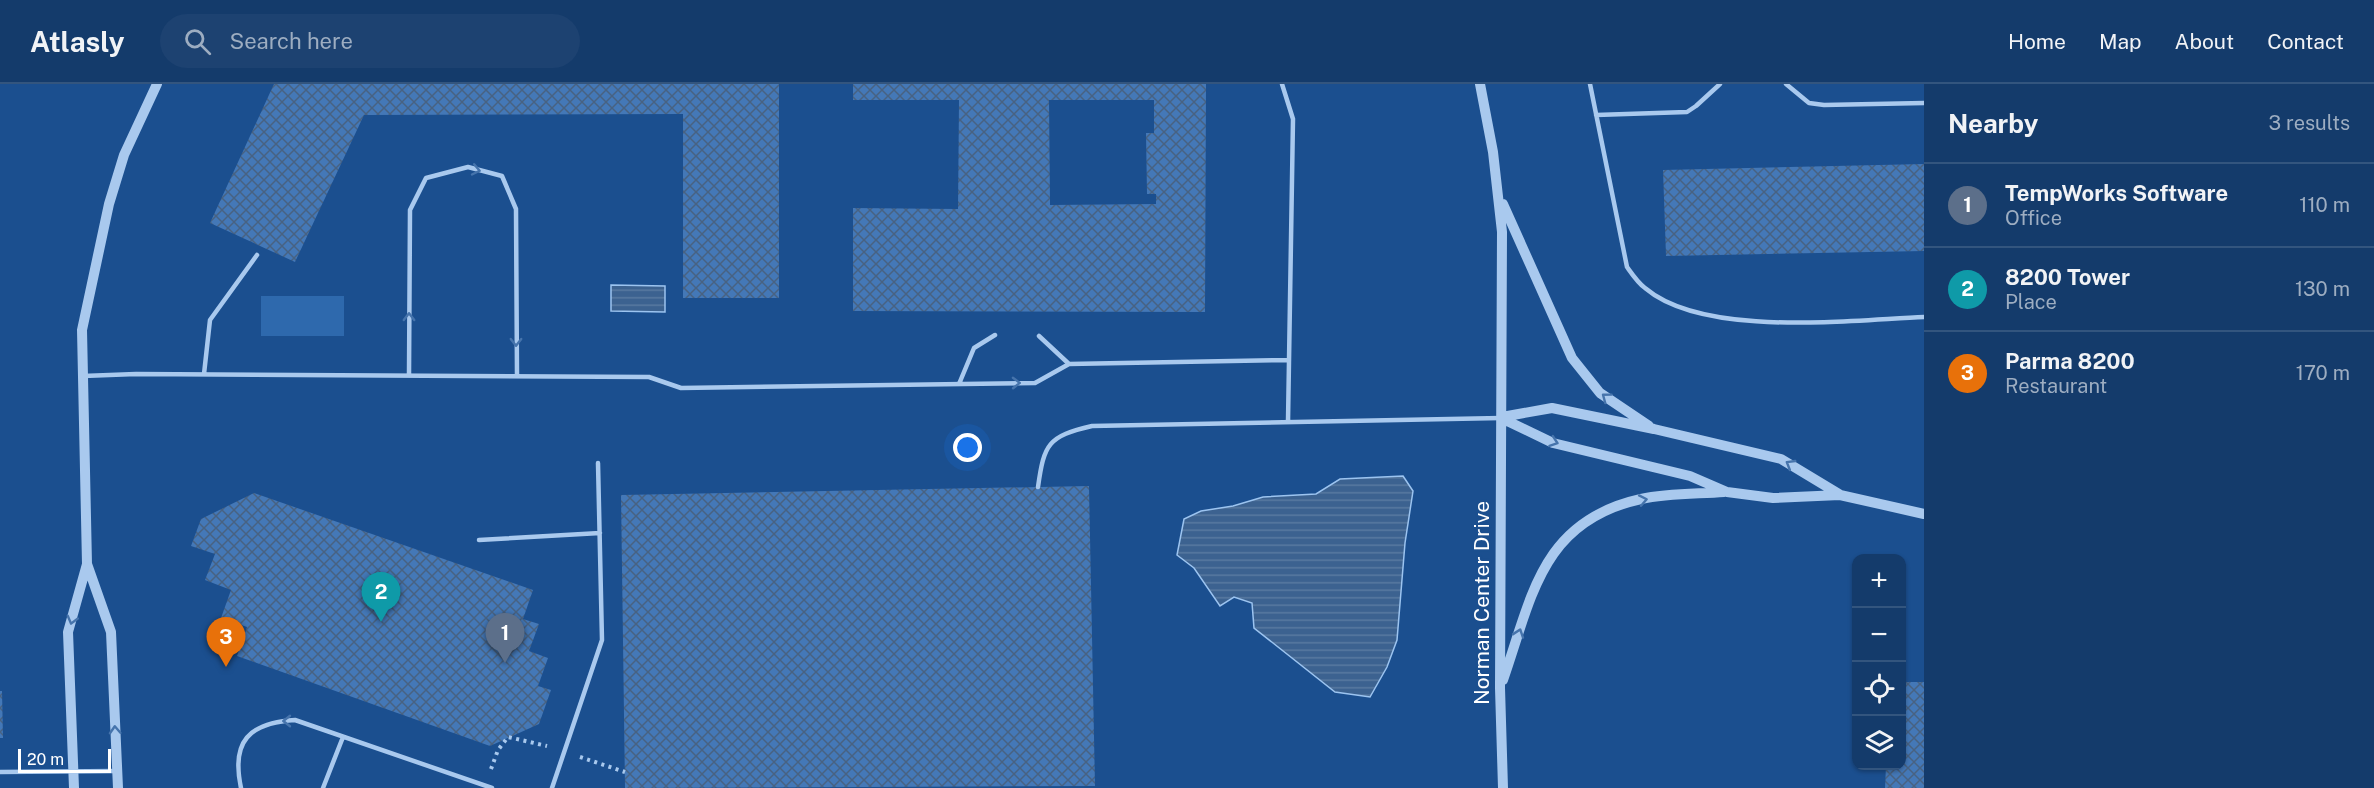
<!DOCTYPE html>
<html lang="en">
<head>
<meta charset="utf-8">
<style>
	:root { --surface:#143b6b; --page:#1d4271; --text:#f1f3f6; --muted:#9dadc1; --line:#33557e; --accent:#95b2f1 }
	body { margin:0; font-family:"Public Sans",sans-serif; background:var(--page); color:var(--text) }
	.controls { position:absolute; right:18px; bottom:18px; display:grid; overflow:hidden; border-radius:12px; box-shadow:0 2px 4px #0004 }
	.controls button { width:54px; height:54px; display:grid; place-items:center; padding:0; border:0; border-bottom:2px solid var(--line); background:var(--surface); color:var(--text); font:30px sans-serif }
	.scale { position:absolute; left:18px; bottom:15px; width:93px; box-sizing:border-box; padding-left:6px; border:3px solid #fff; border-top:0; font-size:16px; line-height:21px; white-space:nowrap; color:#fff; -webkit-text-stroke:4px #1b4f8f; paint-order:stroke }
	.you { position:absolute; left:968px; top:364px; width:21px; height:21px; margin:-15px; border:4px solid #fff; border-radius:50%; background:#1a73e8; box-shadow:0 0 0 9px #1a73e833 }
	.badge { display:grid; place-items:center; width:39px; height:39px; border-radius:50%; background:var(--accent); color:#fff; font-size:20px; font-weight:700 }
	.pin { position:absolute; translate:-50% -50px; filter:drop-shadow(0 2px 3px #0008) }
	.pin::after { content:''; position:absolute; top:32px; width:21px; height:18px; background:inherit; clip-path:polygon(0 0,100% 0,50% 100%) }
	.list { margin:0; padding:0; list-style:none }
	h2 { display:flex; justify-content:space-between; align-items:center; height:78px; margin:0; padding:0 24px; font-size:26px }
	h2 small { font-size:20px; font-weight:400; color:var(--muted) }
	.list li { display:grid; grid-template-columns:39px 1fr auto; gap:18px; align-items:center; box-sizing:border-box; height:84px; padding:0 24px; border-top:2px solid var(--line) }
	.list b { display:block; font-size:22px; white-space:nowrap }
	.list p { margin:0; font-size:20px; white-space:nowrap; color:var(--muted) }
	.list em { font-size:20px; font-style:normal; color:var(--muted) }
	.icon { flex:none; width:33px; height:33px; fill:none; stroke:currentColor; stroke-width:2; stroke-linecap:round; stroke-linejoin:round }
	.map { position:relative; flex:none; width:1924px; height:704px; overflow:hidden }
	header { display:flex; align-items:center; gap:36px; box-sizing:border-box; height:84px; padding:0 30px; background:var(--surface); border-bottom:2px solid var(--line) }
	header strong { font-size:28px }
	nav { display:flex; gap:33px; margin-inline-start:auto; font-size:21px }
	.search { width:420px; height:54px; background:var(--page); display:flex; align-items:center; gap:15px; box-sizing:border-box; padding:0 21px; border-radius:33px; color:var(--muted); font-size:22px }
	main { display:flex }
	aside { flex:1; background:var(--surface) }
	.map>svg:first-child { display:block }
	.green { fill:#2e69ad }
	.water { fill:url(#water-rules); stroke:#9cc4f0; stroke-width:1.5 }
	.building { fill:url(#building-cross-hatch); fill-rule:evenodd }
	.lines { fill:none; stroke-linecap:round; stroke-linejoin:round }
	.path { stroke:#a9c9ee; stroke-width:4; stroke-dasharray:3 4.5; stroke-linecap:butt }
	.service { stroke:#a9c9ee; stroke-width:4.5 }
	.tertiary { stroke:#a9c9ee; stroke-width:10 }
	.oneway { stroke:#4674ac }
	.labels { text-anchor:middle; stroke-width:4.5; stroke-linejoin:round; paint-order:stroke }
	.street-label { font-size:21px; fill:#fff; stroke:#1b4f8f }
</style>
</head>
<body>
<header>
<strong>Atlasly</strong>
<div class="search"><svg class="icon" aria-label="search" viewBox="0 0 24 24"><circle cx="10" cy="10" r="6"/><path d="M15 15l6 6"/></svg>Search here</div>
<nav><a>Home</a><a>Map</a><a>About</a><a>Contact</a></nav>
</header>
<main>
<div class="map">
<svg width="1924" height="704" viewBox="0 0 1924 704">
	<defs>
		<pattern id="water-rules" width="6" height="5" patternUnits="userSpaceOnUse" patternTransform="scale(1.5)"><rect width="6" height="5" fill="#3c6290"/><path d="M0 2.5h6" fill="none" stroke="#597aa1"/></pattern>
		<pattern id="building-cross-hatch" width="8" height="8" patternUnits="userSpaceOnUse" patternTransform="scale(1.5)"><rect width="8" height="8" fill="#4478b7"/><path d="M0 0l8 8M0 8l8-8" fill="none" stroke="#486282"/></pattern>
	</defs>
	<rect width="100%" height="100%" fill="#1b4f8f"/>
	<path class="green" d="M261 212H344V252H261Z"/>
	<path class="water" d="M611 201 665 202V228L611 227Z
		M1403 392 1413 407 1405 459 1397 556 1387 583 1370 613 1335 608 1254 544 1252 519 1234 513 1220 522 1194 484 1177 471 1184 435 1201 427 1233 422 1263 413 1316 410 1340 395Z"/>
	<path class="building" d="M274 0H779V214H683V30L364 31 295 178 210 139Z
		M853 0H1206L1205 228 853 227V124L958 125 959 16H853ZM1049 16H1154V49H1146L1147 110H1156V120L1050 121Z
		M1924 80V167L1666 172 1663 86Z
		M1089 402 1095 702 625 704 621 411Z
		M254 409 533 506 523 535 539 540 529 567 548 574 538 602 551 606 539 640 490 662 237 572 247 543 221 534 231 506 205 496 215 470 191 462 201 435Z
		M1902 598H1924V704H1885L1886 682H1902Z
		M0 607H2L3 654H0Z"/>
	<g class="lines">
		<path class="path" d="M580 673 625 688
			M491 685 498 666 508 653 547 662"/>
		<path class="service" d="M1282 0 1293 35 1288 338
			M1590 0 1627 183C1632 190 1638 199 1645 204 1704 254 1850 236 1924 233
			M1786 0 1809 19 1824 21 1924 19
			M1596 31 1687 28 1696 22 1720 0
			M1039 252 1069 280
			M204 290 210 236 257 171
			M409 291 410 126 426 94 468 83 502 92 516 125 517 292
			M83 292 136 290 649 293 681 304 1035 299 1069 280 1287 276
			M959 300 974 264 995 251
			M1038 403C1044 360 1048 352 1092 342L1501 334
			M479 456 600 449
			M0 688 117 687
			M241 704C231 657 249 639 295 636L492 704
			M323 704 343 653
			M552 704 602 556 598 379"/>
		<path class="tertiary" d="M1480 0 1493 68 1502 148 1500 604 1503 704
			M1503 120 1572 274 1600 309 1649 342
			M1502 333 1552 324 1654 345 1781 375 1839 410
			M1501 334 1553 359 1690 392 1727 408 1773 414 1840 411 1924 430
			M87 480 111 548 118 704
			M1503 596C1532 513 1541 437 1641 415 1668 409 1697 410 1724 408
			M74 704 68 548 87 480 82 246 109 120 124 71 157 0"/>
	</g>
	<defs><path id="oneway-chevron" d="M-2-3.5L2.5 0L-2 3.5" fill="none" stroke-width="1.6" stroke-linecap="round" stroke-linejoin="round" transform="scale(1.5)"/></defs>
	<g class="oneway">
		<use href="#oneway-chevron" transform="translate(476 86) rotate(12)"/>
		<use href="#oneway-chevron" transform="translate(409 233) rotate(-90)"/>
		<use href="#oneway-chevron" transform="translate(516 258) rotate(90)"/>
		<use href="#oneway-chevron" transform="translate(1016 299) rotate(-1)"/>
		<use href="#oneway-chevron" transform="translate(1606 313) rotate(-143)"/>
		<use href="#oneway-chevron" transform="translate(1554 358) rotate(19)"/>
		<use href="#oneway-chevron" transform="translate(1790 380) rotate(-149)"/>
		<use href="#oneway-chevron" transform="translate(1643 416) rotate(-11)"/>
		<use href="#oneway-chevron" transform="translate(72 536) rotate(105)"/>
		<use href="#oneway-chevron" transform="translate(1519 549) rotate(-71)"/>
		<use href="#oneway-chevron" transform="translate(287 637) rotate(-180)"/>
		<use href="#oneway-chevron" transform="translate(115 646) rotate(-93)"/>
	</g>
	<g class="labels">
		<g class="street-label">
			<text transform="translate(1482 519) rotate(-90)" y="7">Norman Center Drive</text>
		</g>
	</g>
</svg>
<div class="controls">
<button>+</button>
<button>−</button>
<button><svg class="icon" aria-label="locate" viewBox="0 0 24 24"><circle cx="12" cy="12" r="6"/><path d="M12 2v4M12 18v4M2 12h4M18 12h4"/></svg></button>
<button><svg class="icon" aria-label="layers" viewBox="0 0 24 24"><path d="M12 4l9 5-9 5-9-5zM3 14l9 5 9-5"/></svg></button>
</div>
<div class="scale">20 m</div>
<div class="you"></div>
<div class="pin badge" style="left:505px;top:579px;background:#5c6f8a">1</div>
<div class="pin badge" style="left:381px;top:538px;background:#0f9aa8">2</div>
<div class="pin badge" style="left:226px;top:583px;background:#e8710a">3</div>
</div>
<aside>
<h2>Nearby<small>3 results</small></h2>
<ul class="list">
<li><span class="badge" style="background:#5c6f8a">1</span><div><b>TempWorks Software</b><p>Office</p></div><em>110 m</em></li>
<li><span class="badge" style="background:#0f9aa8">2</span><div><b>8200 Tower</b><p>Place</p></div><em>130 m</em></li>
<li><span class="badge" style="background:#e8710a">3</span><div><b>Parma 8200</b><p>Restaurant</p></div><em>170 m</em></li>
</ul>
</aside>
</main>
</body>
</html>
